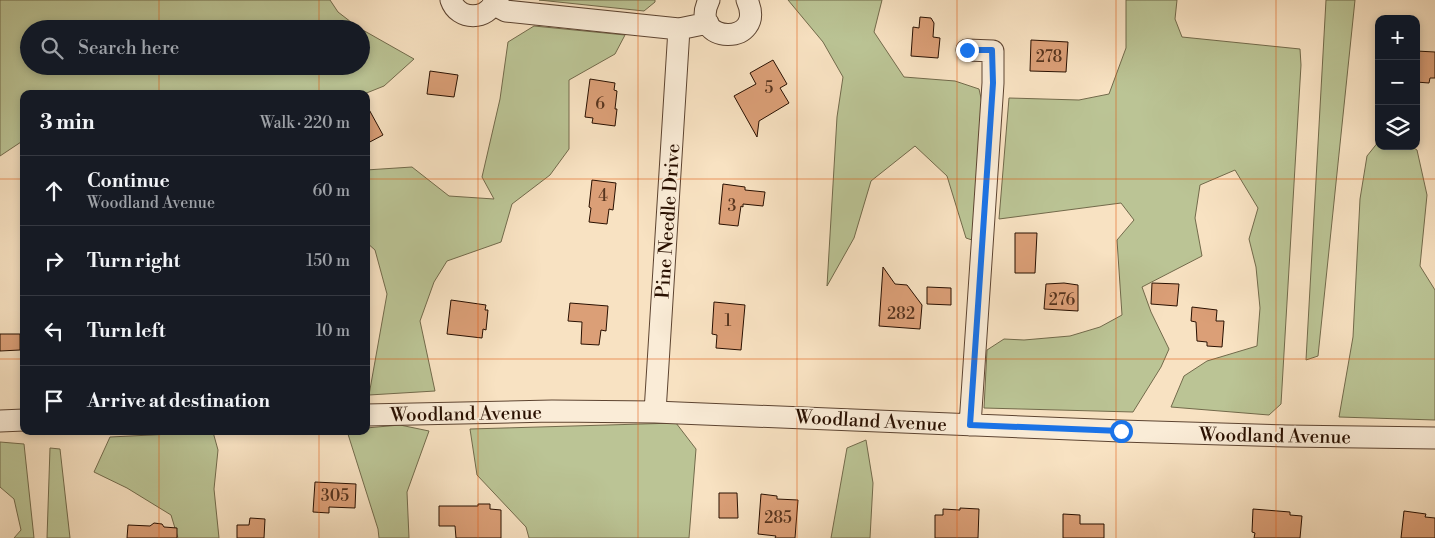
<!DOCTYPE html>
<html lang="en">
<head>
<meta charset="utf-8">
<style>
	:root { --surface:#171b24; --page:#242831; --text:#f1f3f6; --muted:#9ea1a6; --line:#363941 }
	body { margin:0; font-family:"Libre Bodoni",serif; background:var(--page); color:var(--text) }
	.controls { position:absolute; right:15px; top:15px; display:grid; overflow:hidden; border-radius:10px; box-shadow:0 2px 8px #0003 }
	.controls button { width:45px; height:45px; display:grid; place-items:center; padding:0; border:0; border-bottom:1px solid var(--line); background:var(--surface); color:var(--text); font:25px sans-serif }
	.stop { position:absolute; width:15px; height:15px; margin:-11px; border:4px solid #1a73e8; border-radius:50%; background:#fff }
	.stop.end { background:#1a73e8; border-color:#fff; box-shadow:0 1px 5px #0008 }
	.list { margin:0; padding:0; list-style:none }
	h2 { display:flex; justify-content:space-between; align-items:center; height:65px; margin:0; padding:0 20px; font-size:21px }
	h2 small { font-size:16px; font-weight:400; color:var(--muted) }
	.list li { display:grid; grid-template-columns:32px 1fr auto; gap:15px; align-items:center; box-sizing:border-box; height:70px; padding:0 20px; border-top:1px solid var(--line) }
	.list b { display:block; font-size:19px; white-space:nowrap }
	.list p { margin:0; font-size:16px; white-space:nowrap; color:var(--muted) }
	.list em { font-size:16px; font-style:normal; color:var(--muted) }
	.icon { flex:none; width:28px; height:28px; fill:none; stroke:currentColor; stroke-width:2; stroke-linecap:round; stroke-linejoin:round }
	.map { position:relative; flex:none; width:1435px; height:538px; overflow:hidden }
	.search { position:absolute; background:var(--surface); box-shadow:0 2px 8px #0003; left:20px; top:20px; width:350px; height:55px; display:flex; align-items:center; gap:12px; box-sizing:border-box; padding:0 18px; border-radius:28px; color:var(--muted); font-size:19px }
	.panel { position:absolute; background:var(--surface); box-shadow:0 2px 8px #0003; left:20px; top:90px; width:350px; height:345px; border-radius:10px }
	.map>svg:first-child { display:block }
	.green { fill:#bbc495; stroke:#726a4b }
	.building { fill:#db9f77; stroke:#291001 }
	.lines { fill:none; stroke-linecap:round; stroke-linejoin:round }
	.minor-casing { stroke:#5d4431; stroke-width:23 }
	.minor { stroke:#faecd7; stroke-width:21 }
	.route { stroke:#1a73e8; stroke-width:6 }
	.grid { fill:none; stroke:#de550b; stroke-width:1; stroke-opacity:0.55 }
	.labels { text-anchor:middle; stroke-width:4; stroke-linejoin:round; paint-order:stroke }
	.number-label { font-size:16px; fill:#56341e }
	.street-label { font-size:19px; fill:#291001; stroke:#faecd7 }
</style>
</head>
<body>
<div class="map">
<svg width="1435" height="538" viewBox="0 0 1435 538">
	<rect width="100%" height="100%" fill="#f8e2c2"/>
	<filter id="stains"><feTurbulence type="fractalNoise" baseFrequency=".004" numOctaves="4"/><feColorMatrix values="0 0 0 0 .2 0 0 0 0 .09 0 0 0 0 .02 0 0 0 .5 -.17"/></filter>
	<radialGradient id="worn" r=".72"><stop offset=".6" stop-color="#630" stop-opacity="0"/><stop offset="1" stop-color="#630" stop-opacity=".3"/></radialGradient>
	<path class="green" d="M0 0H330L338 12 360 29H29V66H361V29L414 59 384 86 364 94H24V140L0 156Z
		M539 0H655V2L644 11Z
		M788 0H882L874 32 904 77 955 81 979 89 985 116 975 241 966 238 947 176 915 146 871 181 854 238 827 286 837 117 843 77 823 42Z
		M1126 0H1177L1175 19 1182 37 1300 49 1301 65 1281 404 1269 415 1171 407 1184 376 1207 361 1257 346 1260 308 1256 267 1249 239 1258 208 1235 170 1200 185 1195 218 1202 256 1142 287 1151 312 1169 349 1161 367 1133 412 984 408 987 350 1004 339 1024 340 1070 336 1100 327 1122 315 1117 240 1134 220 1121 203 999 219 1009 98 1079 100 1109 94 1126 48Z
		M1326 0H1355L1318 356 1306 360Z
		M534 26 625 35 615 54 569 80V149L550 175 512 204 501 242 447 261 434 282 420 321 435 391 369 395 387 294 375 250 366 242V170L412 167 449 196 494 199 482 177 500 99 508 42Z
		M1379 141V146H1411L1417 150 1427 195 1420 266 1435 290V420L1339 417 1353 337 1360 199 1367 156Z
		M676 423 696 449 689 538H529L526 527 477 475 470 429Z
		M400 425 429 431 407 492 409 538H379L378 529 347 431H366V428Z
		M213 432 218 450 214 489 219 538H178L171 515 127 488 94 472 110 437Z
		M866 440 873 483 870 538H831L847 448Z
		M0 442 24 444 34 538H14L21 530 14 499 0 487Z
		M50 448 60 449 70 538H47Z"/>
	<path class="building" d="M920 17 931 18 934 23 933 37 940 38 938 58 911 56 913 27 919 28Z
		M1031 40 1068 42 1066 72 1030 71Z
		M1416 51 1435 52V78H1430L1429 83 1416 82Z
		M773 60 787 84 780 88 789 103 759 121 757 137 734 96 756 84 750 73Z
		M430 71 458 75 454 97 427 94Z
		M590 79 615 83 614 90 617 91 615 109H617L615 126 592 123 593 118 585 117Z
		M366 104 383 135 366 144Z
		M592 180 616 183 613 210 609 209 607 224 589 222 591 208 589 207Z
		M723 184 745 187V190L765 192 763 206 743 204V207L741 206 738 226 719 224Z
		M1015 233H1037L1035 273H1015Z
		M883 267 895 284 907 285 922 305 920 329 879 326Z
		M1064 283 1078 285V311L1044 309 1046 284Z
		M1152 283 1179 284 1177 306 1151 304Z
		M927 287 951 288V305L927 304Z
		M451 300 486 305 485 310H488L486 330 483 329 482 338 447 334Z
		M714 302 745 305 741 350 716 348 717 335 712 334Z
		M570 303 608 306 606 331 601 330 599 345 581 344 582 322 568 321Z
		M1192 307 1217 310 1216 321H1224L1222 347 1207 346V342L1197 341 1196 322 1191 321Z
		M0 334H20V350L0 351Z
		M315 482 356 484 355 508 329 507V513L313 512Z
		M719 493H737L738 518H719Z
		M761 494 777 496V499L798 500 795 538H775L776 536 758 534Z
		M478 504H490V509L501 510V538H456L455 526H439V506H478Z
		M960 508 979 509 978 538H935V515H943V509L960 510Z
		M1253 509 1290 512V515L1302 516 1300 538H1254L1255 533 1252 532Z
		M1404 511 1426 514 1425 517 1435 518V538H1401Z
		M1063 514 1080 515V524H1104V538H1063Z
		M250 518 265 519 264 538H237V525H249Z
		M154 523 162 524 164 527 177 528V538H127L128 525 150 526Z"/>
	<g class="lines">
		<g class="minor-casing">
			<path id="minor" d="M451 0C458 21 488 21 495 0
				M709 0C687 45 768 47 747 0
				M493 4 506 11 679 29 708 23
				M967 50 993 51V83L970 425
				M655 412 679 29
				M366 415 552 411 655 412 1121 431 1286 436 1435 438
				M0 421 24 420"/>
		</g>
		<use href="#minor" class="minor"/>
	</g>
	<g class="lines">
		<path class="route" d="M967 50H992L993 83 970 425 1121 431"/>
	</g>
	<path class="grid" d="M159 0V29M319 0V29M478 0V538M638 0V538M797 0V538M957 0V538M1116 0V538M1276 0V538M159 66V94M319 66V94M0 179H24M366 179H1435M0 359H24M366 359H1435M159 431V538M319 431V538"/>
	<g class="labels">
		<g class="number-label">
			<text x="1049" y="62">278</text>
			<text x="769" y="93">5</text>
			<text x="600" y="109">6</text>
			<text x="603" y="201">4</text>
			<text x="732" y="211">3</text>
			<text x="1062" y="305">276</text>
			<text x="901" y="319">282</text>
			<text x="728" y="326">1</text>
			<text x="335" y="501">305</text>
			<text x="778" y="523">285</text>
		</g>
		<g class="street-label">
			<text transform="translate(667 221) rotate(-86)" y="7">Pine Needle Drive</text>
			<text transform="translate(466 413) rotate(-1)" y="7">Woodland Avenue</text>
			<text transform="translate(871 420) rotate(3)" y="7">Woodland Avenue</text>
			<text transform="translate(1275 435) rotate(1)" y="7">Woodland Avenue</text>
		</g>
	</g>
	<rect width="100%" height="100%" filter="url(#stains)"/>
	<rect width="100%" height="100%" fill="url(#worn)"/>
</svg>
<div class="controls">
<button>+</button>
<button>−</button>
<button><svg class="icon" aria-label="layers" viewBox="0 0 24 24"><path d="M12 4l9 5-9 5-9-5zM3 14l9 5 9-5"/></svg></button>
</div>
<div class="stop" style="left:1121px;top:431px"></div>
<div class="stop end" style="left:967px;top:50px"></div>
<div class="search"><svg class="icon" aria-label="search" viewBox="0 0 24 24"><circle cx="10" cy="10" r="6"/><path d="M15 15l6 6"/></svg>Search here</div>
<section class="panel">
<h2>3 min<small>Walk · 220 m</small></h2>
<ul class="list">
<li><svg class="icon" aria-label="ahead" viewBox="0 0 24 24"><path d="M12 20V5M6 11l6-6 6 6"/></svg><div><b>Continue</b><p>Woodland Avenue</p></div><em>60 m</em></li>
<li><svg class="icon" aria-label="right" viewBox="0 0 24 24"><path d="M7 20v-9h11M14 6l5 5-5 5"/></svg><div><b>Turn right</b></div><em>150 m</em></li>
<li><svg class="icon" aria-label="left" viewBox="0 0 24 24"><path d="M17 20v-9H6M10 6l-5 5 5 5"/></svg><div><b>Turn left</b></div><em>10 m</em></li>
<li><svg class="icon" aria-label="arrive" viewBox="0 0 24 24"><path d="M6 21V4h12l-3 4 3 4H6"/></svg><div><b>Arrive at destination</b></div></li>
</ul>
</section>
</div>
</body>
</html>
